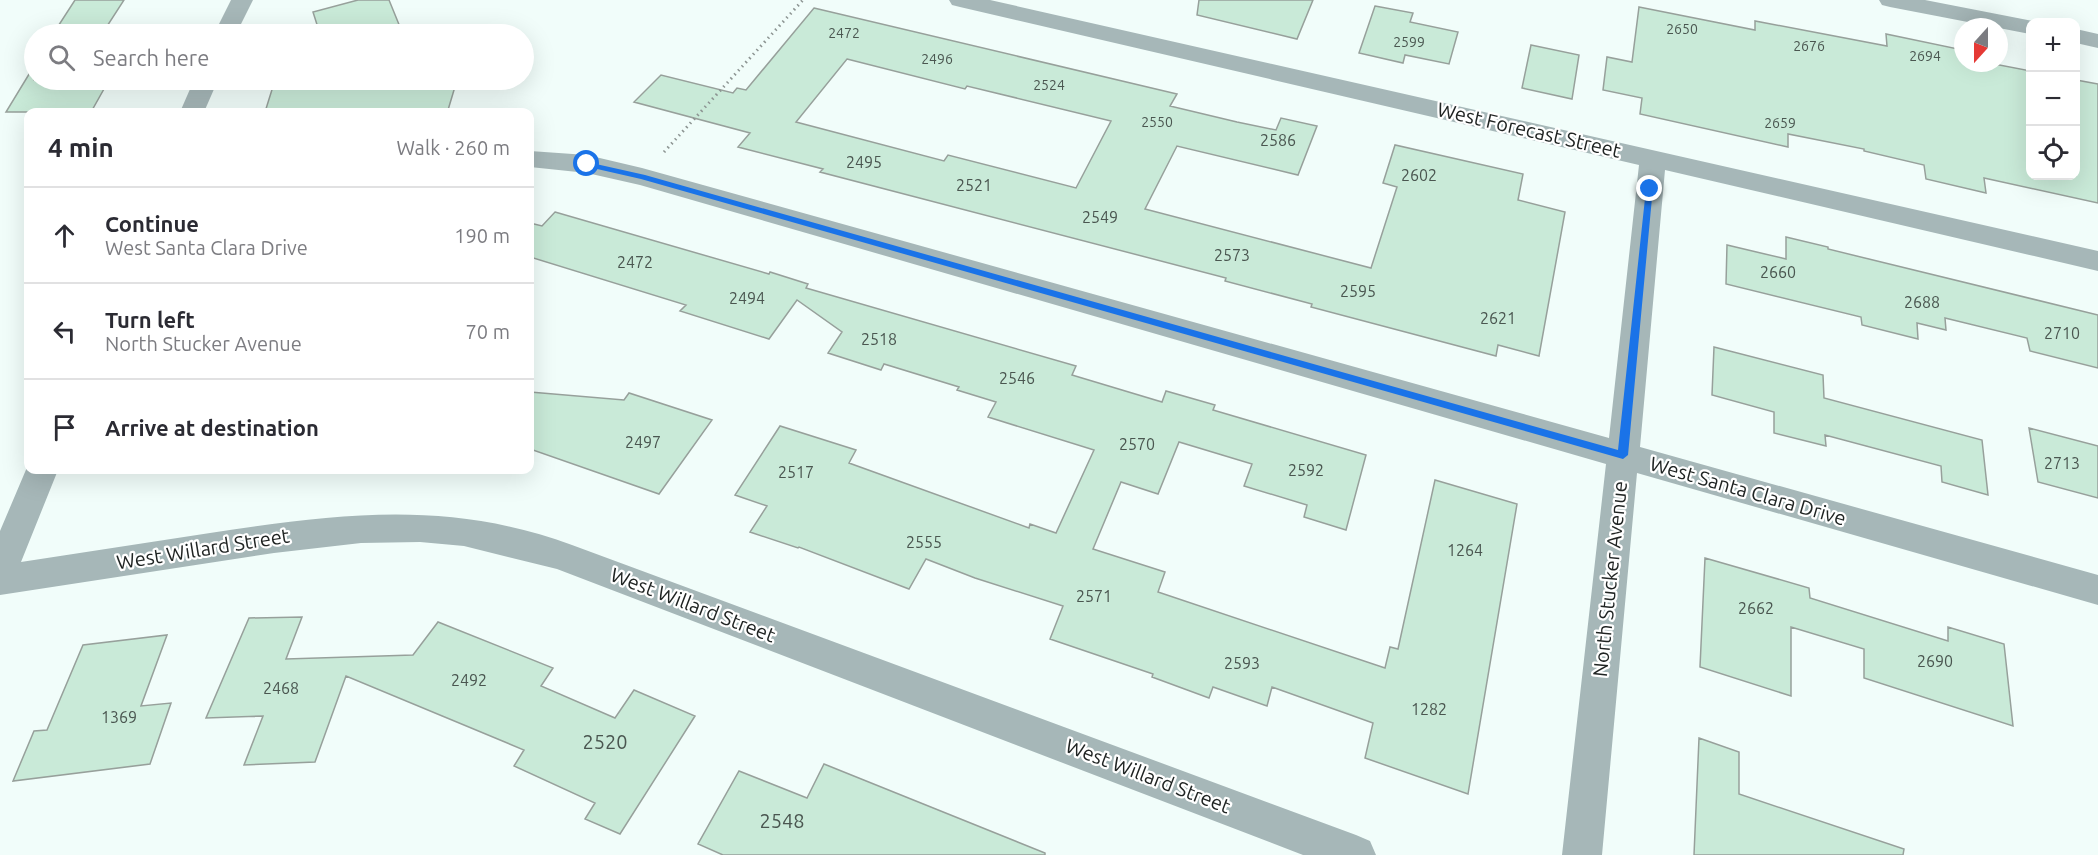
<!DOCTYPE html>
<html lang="en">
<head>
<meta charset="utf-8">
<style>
	:root { --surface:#fff; --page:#f2f2f3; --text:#2b2b33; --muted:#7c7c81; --line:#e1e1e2 }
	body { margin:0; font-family:Ubuntu,sans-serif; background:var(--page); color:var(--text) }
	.controls { position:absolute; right:18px; top:18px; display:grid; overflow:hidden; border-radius:12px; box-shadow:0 6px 24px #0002 }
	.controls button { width:54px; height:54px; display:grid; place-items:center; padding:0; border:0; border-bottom:2px solid var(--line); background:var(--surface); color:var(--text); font:30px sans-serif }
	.compass { position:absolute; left:1954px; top:18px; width:54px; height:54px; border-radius:50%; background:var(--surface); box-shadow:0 6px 24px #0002; rotate:201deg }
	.stop { position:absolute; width:18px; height:18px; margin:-14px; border:4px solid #1a73e8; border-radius:50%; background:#fff }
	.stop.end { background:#1a73e8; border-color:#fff; box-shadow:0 2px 6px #0008 }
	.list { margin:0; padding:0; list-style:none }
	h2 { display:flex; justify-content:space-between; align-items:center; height:78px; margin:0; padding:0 24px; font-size:26px }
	h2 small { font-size:20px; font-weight:400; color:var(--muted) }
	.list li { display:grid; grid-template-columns:39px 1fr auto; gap:18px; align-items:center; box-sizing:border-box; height:96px; padding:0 24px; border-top:2px solid var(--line) }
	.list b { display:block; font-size:22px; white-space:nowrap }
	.list p { margin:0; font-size:20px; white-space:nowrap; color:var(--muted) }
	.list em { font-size:20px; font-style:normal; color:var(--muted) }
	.icon { flex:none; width:33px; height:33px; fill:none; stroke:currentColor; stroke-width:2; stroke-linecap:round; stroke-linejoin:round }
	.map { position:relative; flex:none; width:2098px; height:855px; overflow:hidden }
	.search { position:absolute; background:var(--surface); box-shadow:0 6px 24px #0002; left:24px; top:24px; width:510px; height:66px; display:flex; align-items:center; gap:15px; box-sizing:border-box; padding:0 21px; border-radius:33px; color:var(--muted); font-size:22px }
	.panel { position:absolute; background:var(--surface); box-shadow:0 6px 24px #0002; left:24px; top:108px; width:510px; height:366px; border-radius:12px }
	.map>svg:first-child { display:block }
	.building { fill:#c9ead8; stroke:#97a09b; stroke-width:1.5; fill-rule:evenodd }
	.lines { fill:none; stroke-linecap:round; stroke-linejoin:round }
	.path { stroke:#8c9492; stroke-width:3; stroke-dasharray:1.5 4; stroke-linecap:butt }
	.street { fill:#a6b7b8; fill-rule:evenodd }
	.route { fill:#1a73e8 }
	.labels { text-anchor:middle; stroke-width:4.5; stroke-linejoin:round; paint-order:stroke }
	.far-number-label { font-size:14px; fill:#4a5650 }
	.number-label { font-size:16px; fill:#4a5650 }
	.street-label { font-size:20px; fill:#202423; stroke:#fff }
	.near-number-label { font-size:20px; fill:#4a5650 }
</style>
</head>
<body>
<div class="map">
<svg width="2098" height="855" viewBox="0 0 2098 855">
	<rect width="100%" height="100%" fill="#f1fdfa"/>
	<path class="building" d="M75 0H124L102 34H53Z
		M358 0H389L400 27 374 34H320L313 12Z
		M1199 0H1313L1297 39 1197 15Z
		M1375 6 1413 13 1410 22 1458 32 1449 64 1405 55 1403 63 1359 53Z
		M1639 7 1755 30V21L1887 46 1886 34 1963 50V63H1989L2031 71V176H2076V80L2098 84V203L1984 178 1986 193 1926 179 1924 165 1864 151V149L1788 134V147L1640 114 1642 98 1603 90 1607 57 1632 62Z
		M814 8 1177 94 1170 106 1237 122 1276 130 1281 118 1317 126 1298 175 1177 146 1145 209 1371 268 1397 187 1383 183 1395 145 1523 174 1518 200 1565 212 1539 356 1498 345 1496 356 1311 307 1312 304 1225 281 1226 278 820 172 823 169 738 147 750 133 634 102 661 75 733 93 737 88 746 90ZM847 59 965 89 967 86 1111 121 1076 188 948 155 944 161 796 122Z
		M1531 45 1579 55 1572 99 1522 88Z
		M34 66V80H109L91 112H6Z
		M275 80H457L448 110 422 112H265Z
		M555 212 769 274 770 272 808 284 806 288 1076 366 1072 375 1162 402 1166 391 1215 405 1213 410 1366 455 1346 530 1304 517 1307 505 1244 486 1252 464 1179 442 1158 494 1121 482 1093 549 1165 572 1158 592 1385 668 1390 647 1398 649 1435 480 1517 504 1468 794 1365 758 1373 723 1272 687 1267 706 1213 687 1209 698 1152 677 1153 674 1050 639 1063 606 975 578 926 559 909 589 799 547 798 548 750 532 767 506 735 495 780 426 856 450 849 463 1029 528 1030 524 1056 533 1094 450 988 417 996 402 957 390 959 387 884 364 881 370 828 353 842 332 797 300 769 339 680 311 686 305 530 257V223L542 226Z
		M1786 237 1828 247V249L2098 315V368L2030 351 2027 338 1945 318 1946 330 1917 323 1918 339 1862 325 1861 317 1726 284 1727 245 1786 259Z
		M1714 347 1823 375 1824 398 1982 440 1988 495 1942 482 1941 466 1825 435 1826 446 1774 433V412L1712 395Z
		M530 392 624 400 629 393 712 420 659 494 530 449Z
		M2029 428 2098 446V498L2038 482Z
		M1705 558 1809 588 1810 598 1948 641V627L2004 644 2013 726 1864 678V649L1791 627V696L1700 667Z
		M302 617 286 659 413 655 438 622 553 668 541 686 615 718 634 690 695 716 620 834 585 819 595 803 514 766 524 750 346 676 315 762 244 765 263 716 206 718 249 618Z
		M167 635 141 706 171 703 150 764 13 781 34 731 47 730 83 645Z
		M1699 738 1739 752V794L1904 849 1903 855H1694Z
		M824 764 1045 853V855H723L698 844 739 771 807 798Z"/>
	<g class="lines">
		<path class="path" d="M664 152 803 0"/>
		<path class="street" d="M231 0H253L236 34H214Z
			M949 0H990L2098 251V271L1665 170 1640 447 2098 575V605L1637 473 1602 855H1562L1606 464 640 185 587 173 530 167V151L587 155 642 168 1609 438 1639 165 960 7 952 5Z
			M1879 0H1925L2038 22H2030V34L1890 7 1882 5Z
			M2076 29 2098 34V48L2076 43Z
			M194 80H218L204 112H180Z
			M28 465V470H58L21 562C84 552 147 543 210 533 338 514 446 499 572 545L1356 835 1370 841 1376 855H1303L557 569 464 546 420 542 361 543 274 553 0 595V531Z"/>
	</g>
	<path class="route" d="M587 162 645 175 1618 450 1646 189 1653 187 1628 455 1623 459 641 179 584 166 583 164Z"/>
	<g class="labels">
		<g class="far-number-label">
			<text x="1682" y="34">2650</text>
			<text x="844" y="38">2472</text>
			<text x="1409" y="47">2599</text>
			<text x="1809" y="51">2676</text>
			<text x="1925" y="61">2694</text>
			<text x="937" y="64">2496</text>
			<text x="1049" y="90">2524</text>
			<text x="1157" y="127">2550</text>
			<text x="1780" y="128">2659</text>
		</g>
		<g class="number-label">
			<text x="1278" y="146">2586</text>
			<text x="864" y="168">2495</text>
			<text x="1419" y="181">2602</text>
			<text x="974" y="191">2521</text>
			<text x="1100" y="223">2549</text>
			<text x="1232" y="261">2573</text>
			<text x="635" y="268">2472</text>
			<text x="1778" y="278">2660</text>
			<text x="1358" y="297">2595</text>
			<text x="747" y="304">2494</text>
			<text x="1922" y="308">2688</text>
			<text x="1498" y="324">2621</text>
			<text x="2062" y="339">2710</text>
			<text x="879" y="345">2518</text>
			<text x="1017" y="384">2546</text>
			<text x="643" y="448">2497</text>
			<text x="1137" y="450">2570</text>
			<text x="2062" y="469">2713</text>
			<text x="1306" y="476">2592</text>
			<text x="796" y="478">2517</text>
			<text x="924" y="548">2555</text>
			<text x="1465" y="556">1264</text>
			<text x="1094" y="602">2571</text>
			<text x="1756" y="614">2662</text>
			<text x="1935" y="667">2690</text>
			<text x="1242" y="669">2593</text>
			<text x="469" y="686">2492</text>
			<text x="281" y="694">2468</text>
			<text x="1429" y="715">1282</text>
			<text x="119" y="723">1369</text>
		</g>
		<g class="street-label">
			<text transform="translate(1529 130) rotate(13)" y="7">West Forecast Street</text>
			<text transform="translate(1748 491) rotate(16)" y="7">West Santa Clara Drive</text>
			<text transform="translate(203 549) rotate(-9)" y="7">West Willard Street</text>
			<text transform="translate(1610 579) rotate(-84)" y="7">North Stucker Avenue</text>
			<text transform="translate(693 605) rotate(21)" y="7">West Willard Street</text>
			<text transform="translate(1148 776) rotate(21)" y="7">West Willard Street</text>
		</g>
		<g class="near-number-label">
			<text x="605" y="749">2520</text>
			<text x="782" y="828">2548</text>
		</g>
	</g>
</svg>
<div class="controls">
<button>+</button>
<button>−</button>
<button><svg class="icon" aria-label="locate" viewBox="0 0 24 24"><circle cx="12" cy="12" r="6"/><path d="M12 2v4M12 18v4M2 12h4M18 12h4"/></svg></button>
</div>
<svg class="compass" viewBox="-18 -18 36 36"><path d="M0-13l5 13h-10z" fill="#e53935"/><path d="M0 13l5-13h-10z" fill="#7c7c81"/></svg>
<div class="stop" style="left:587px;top:164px"></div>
<div class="stop end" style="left:1650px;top:189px"></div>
<div class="search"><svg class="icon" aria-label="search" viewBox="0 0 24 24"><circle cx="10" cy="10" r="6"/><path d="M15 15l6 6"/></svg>Search here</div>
<section class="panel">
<h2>4 min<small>Walk · 260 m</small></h2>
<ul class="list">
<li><svg class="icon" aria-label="ahead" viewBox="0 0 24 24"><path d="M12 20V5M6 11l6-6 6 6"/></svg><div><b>Continue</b><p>West Santa Clara Drive</p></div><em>190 m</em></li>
<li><svg class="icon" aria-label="left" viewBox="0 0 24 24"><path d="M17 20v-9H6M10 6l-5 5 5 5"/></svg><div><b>Turn left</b><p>North Stucker Avenue</p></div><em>70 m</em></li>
<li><svg class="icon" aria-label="arrive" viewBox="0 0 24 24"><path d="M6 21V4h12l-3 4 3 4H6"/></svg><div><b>Arrive at destination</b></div></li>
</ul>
</section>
</div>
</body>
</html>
